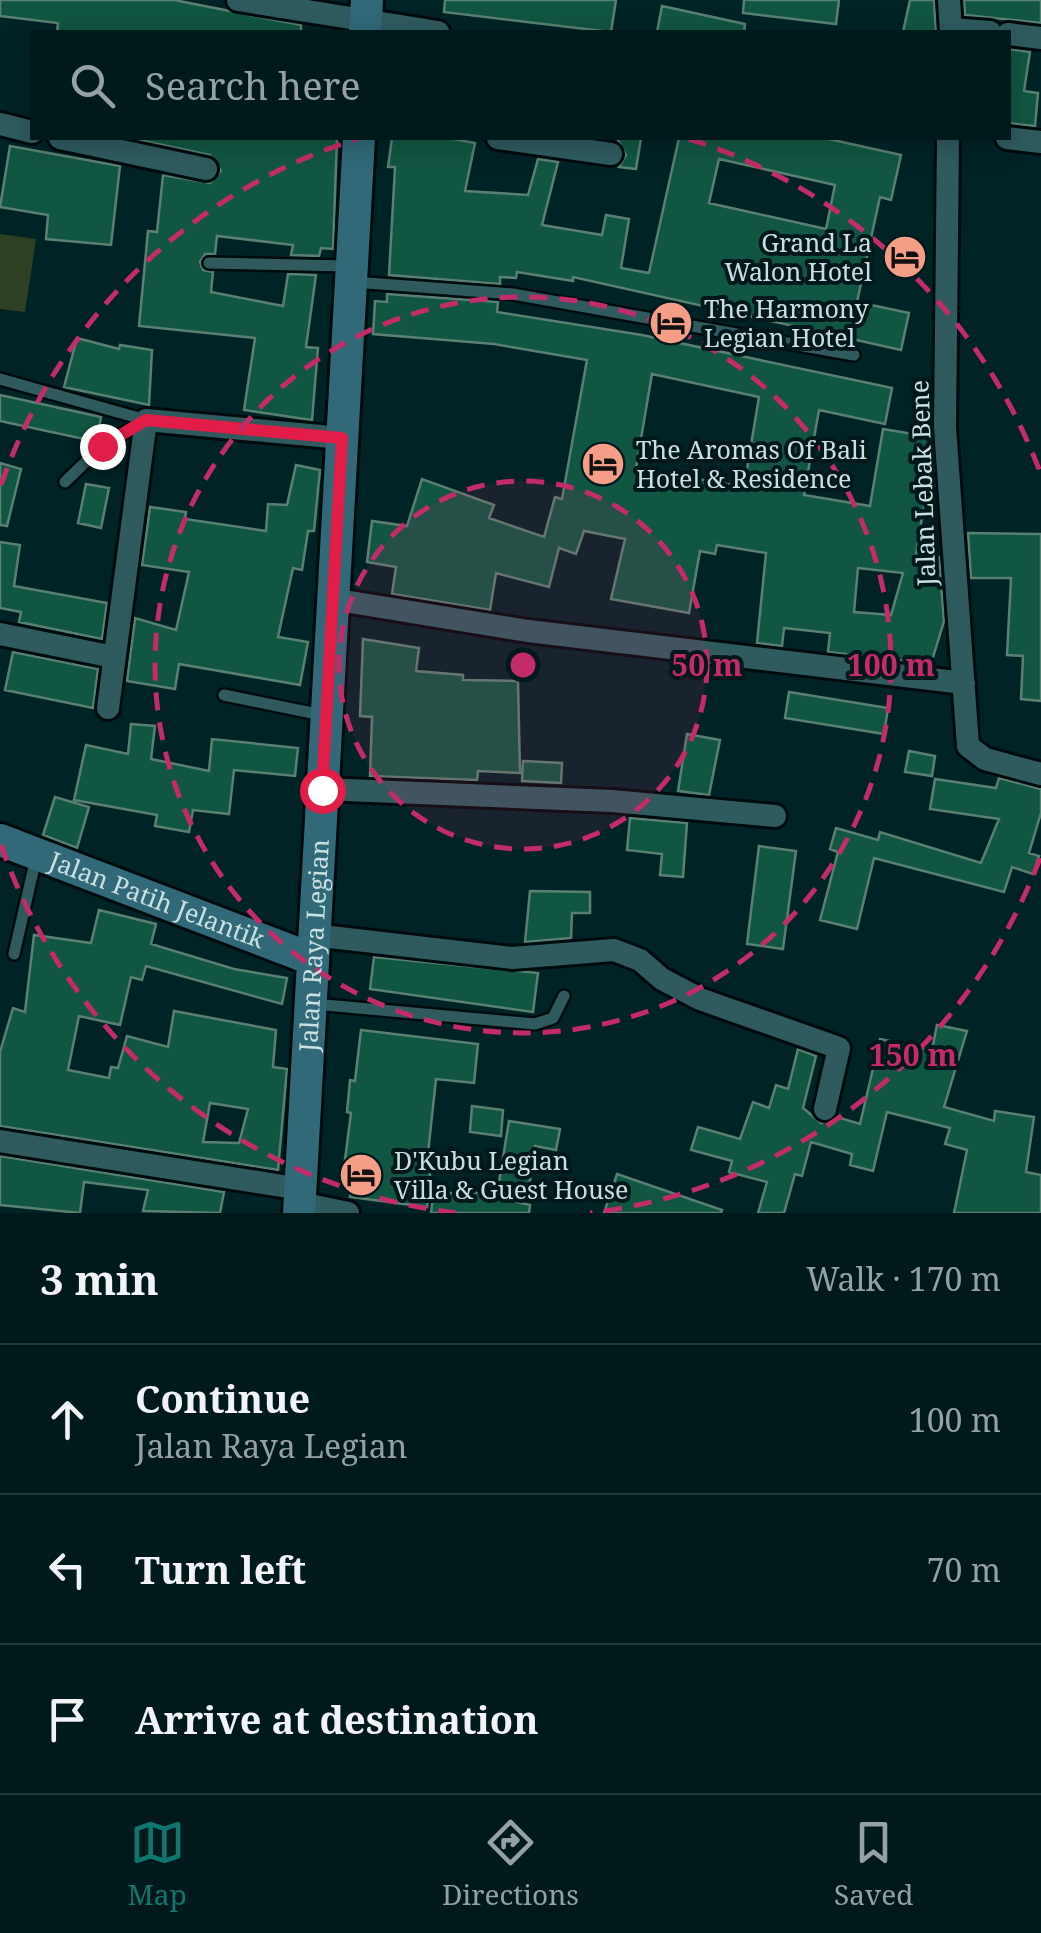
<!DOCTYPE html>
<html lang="en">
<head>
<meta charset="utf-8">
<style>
	:root { --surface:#001a1c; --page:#0e2729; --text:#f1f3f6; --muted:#95a1a3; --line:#22383b; --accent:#0f766e }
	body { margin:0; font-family:"Noto Serif",serif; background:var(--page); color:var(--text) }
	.stop { position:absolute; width:30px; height:30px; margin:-22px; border:8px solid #e11d48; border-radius:50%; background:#fff }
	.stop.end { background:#e11d48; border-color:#fff; box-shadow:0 2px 10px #0008 }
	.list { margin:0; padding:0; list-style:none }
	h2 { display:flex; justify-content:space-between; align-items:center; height:130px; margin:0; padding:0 40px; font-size:42px }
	h2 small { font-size:32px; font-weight:400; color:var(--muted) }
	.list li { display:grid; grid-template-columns:65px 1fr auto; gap:30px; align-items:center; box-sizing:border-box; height:150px; padding:0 40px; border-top:2px solid var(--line) }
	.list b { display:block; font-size:38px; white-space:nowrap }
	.list p { margin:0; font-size:32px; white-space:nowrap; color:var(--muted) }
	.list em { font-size:32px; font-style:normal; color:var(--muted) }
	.icon { flex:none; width:55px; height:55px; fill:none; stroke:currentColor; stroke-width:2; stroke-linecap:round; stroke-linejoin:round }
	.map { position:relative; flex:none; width:1041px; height:1213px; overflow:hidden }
	.search { position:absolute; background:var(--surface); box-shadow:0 5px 25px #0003; left:30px; right:30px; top:30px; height:110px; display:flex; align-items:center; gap:25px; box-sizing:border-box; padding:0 35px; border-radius:0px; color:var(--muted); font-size:38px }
	.sheet { height:580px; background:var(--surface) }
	nav { display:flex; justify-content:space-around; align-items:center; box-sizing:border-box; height:140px; border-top:2px solid var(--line); background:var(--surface); font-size:28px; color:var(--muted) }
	nav a { display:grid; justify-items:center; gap:5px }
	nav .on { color:var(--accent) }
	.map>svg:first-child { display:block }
	.green { fill:#2d4024 }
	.building { fill:#115642; stroke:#598071; stroke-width:2.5; fill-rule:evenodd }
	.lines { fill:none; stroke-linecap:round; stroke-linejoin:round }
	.lane-casing { stroke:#000b0d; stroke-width:16 }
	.street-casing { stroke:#000b0d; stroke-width:28 }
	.secondary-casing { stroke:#000b0d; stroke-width:38 }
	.lane { stroke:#2f5b5f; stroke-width:11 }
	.street { stroke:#2f5b5f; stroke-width:22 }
	.secondary { stroke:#316979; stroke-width:32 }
	.route { stroke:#e11d48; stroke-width:12 }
	.ring { fill:none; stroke:#c32c68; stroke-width:5; stroke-dasharray:18 12 }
	.labels { text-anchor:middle; stroke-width:8; stroke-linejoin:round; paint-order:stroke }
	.poi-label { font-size:25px; fill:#c9e0e1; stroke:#02181a; text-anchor:start }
	.street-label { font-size:25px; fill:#c9e0e1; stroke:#02181a }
	.centre { fill:#c32c68; stroke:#02181a; stroke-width:5 }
	.ring-label { font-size:30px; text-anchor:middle; font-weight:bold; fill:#c32c68; stroke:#02181a; stroke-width:8; stroke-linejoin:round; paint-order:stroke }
</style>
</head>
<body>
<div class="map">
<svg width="1041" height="1213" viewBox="0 0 1041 1213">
	<rect width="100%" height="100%" fill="#002326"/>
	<path class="green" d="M0 234 36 239 25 312 0 309Z"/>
	<path class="building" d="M0 0H174L301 25V32H57L58 23 0 16Z
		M445 0H616L611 32 444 12Z
		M744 0H839L836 24 743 13Z
		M910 0H934L936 32H903Z
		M964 0H1041V23L965 15Z
		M662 6 745 24 744 32H657Z
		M1008 49 1030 52 1024 91 1038 93 1035 126 1008 123Z
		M130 138H337L333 249 321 248 319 256 291 255 293 245 217 236 215 254H205L200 262 203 270 213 272 211 292 283 306 288 274 316 275 306 347 318 348 312 420 244 410 255 338 139 326 148 231 157 232 163 175 210 183 221 171 210 155Z
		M392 138H448L475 143 465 191 528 195 538 159 558 162 542 225 602 235 606 215 629 219 621 268 649 273 679 138H824L901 155 891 200 880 197 857 302 909 313 901 350 573 277V281L517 272 516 278 500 277V284L389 275 395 167H388ZM719 159 835 185 826 229 709 203Z
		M617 138H641L636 169 619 167 626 155Z
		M10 146 120 166 111 245 46 239 48 215 0 207Z
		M387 294 498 302 497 312 642 335 892 388 885 424 819 410 804 495 870 506 883 429 931 437 932 457 916 554 939 557 944 621 931 664 828 652 830 633 784 628 782 646 757 643 766 553 717 545 715 554 700 551 689 613 611 599 625 539 584 531 576 554 559 548 549 587 496 573 490 610 392 594 396 567 367 562 372 521 407 526 422 479 494 505 489 518 544 537 555 497 562 499 587 360 494 344 373 334 375 301 387 302ZM652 374 759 397 744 487 636 468ZM858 568 903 573 891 615 854 612Z
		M77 338 119 349 120 345 152 350 149 405 64 387Z
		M0 395 101 417 97 438 93 441 0 421Z
		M0 463 21 469 7 526 0 525Z
		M296 465 320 470 314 531H308L302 570 293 568 278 637 308 642 300 685 179 664 175 689 127 681 135 618 176 630 189 572 142 565 150 507 186 512 185 519 266 531 268 504 287 505Z
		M86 484 109 488 101 528 78 523Z
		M968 533 1041 534V701L1021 699 1023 656 1007 655 1011 578H971Z
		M0 542 20 545 14 586 107 603 102 639 19 622 21 612 0 608Z
		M363 639 419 648 416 671 463 675V680L518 681 520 773 478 771 477 780 370 776 372 717 360 716Z
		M13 652 98 669 93 708 5 690Z
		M789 692 888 708 884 734 785 718Z
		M131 724 155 726 151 759 209 771 212 739 298 748 295 776 234 770 229 814 193 810 189 832 155 826 157 815 74 800 86 745 128 754Z
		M687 734 720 740 709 795 678 791Z
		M909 751 935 756 932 776 905 772Z
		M523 761 562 763 561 783 522 781Z
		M999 778 1041 789V813L1029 853 1039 856 1033 874 1012 867 1004 892 874 858 857 929 820 920 838 852 830 849 836 828 878 840 880 832 981 863 999 819 930 809 935 779 996 788Z
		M55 797 89 807 77 848 43 835Z
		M630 818 687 823 683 877 660 875 662 854 627 850Z
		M759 846 796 851 783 949 747 944Z
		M530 891 590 892V913H572L571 938 525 942Z
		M99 910 156 924 151 944 234 969 287 978 282 1004 146 966 142 980 131 977 120 1025 79 1016 68 1070 109 1078 111 1067 118 1068 127 1036 168 1047 174 1011 276 1030 273 1067 287 1069 278 1170 0 1126V1052L13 1008 25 1012 34 935 91 943ZM210 1103 248 1109 239 1143 203 1142Z
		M374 957 538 973 533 1012 370 989Z
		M937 1025 967 1031 944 1107 994 1121 995 1111 1034 1117 1026 1172 1041 1175V1213H954L967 1150 945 1144 950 1128 887 1112 873 1171 850 1165 852 1154 811 1142 802 1176 795 1174 784 1213H758L767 1182 729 1172 732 1161 691 1150 698 1127 740 1139 753 1102 769 1108 776 1085 788 1089 798 1049 816 1056 803 1108 821 1123 837 1117 860 1124 880 1039 932 1050Z
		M361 1030 478 1044 474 1083 436 1079 428 1153 432 1154 427 1207 350 1197 351 1184 342 1183 351 1113 347 1112 350 1080 355 1081Z
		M472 1106 503 1110 501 1136 470 1132Z
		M509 1121 560 1129 556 1150 535 1146 529 1187 499 1182Z
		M0 1156 224 1192 220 1213 143 1211 148 1190 84 1182 80 1213 0 1205Z
		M617 1174 722 1210 721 1213H604Z
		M434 1190 468 1196 469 1191 530 1205 529 1213H431Z"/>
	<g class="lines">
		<g class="lane-casing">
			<path id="lane" d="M209 263 347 266
				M354 282 513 294 854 355
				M0 379 146 420
				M65 482 102 446 146 420
				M224 695 322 715
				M14 954 36 858
				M314 1004 535 1024 553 1018 564 996"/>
		</g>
		<g class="street-casing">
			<path id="street" d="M238 0 438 32
				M949 0 951 32
				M951 29 990 32
				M1008 34 1041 38
				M0 124 32 132
				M60 138 206 169
				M498 138 611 154
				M948 138 945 428 968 746 985 759 1041 774
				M1007 138 1041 142
				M332 599 528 631 964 683
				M0 634 114 657
				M108 708 146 420 342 438
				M322 789 612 801 775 816
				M313 935 512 958 614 950 640 960 662 979 700 999 839 1048 825 1109
				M0 1141 301 1189
				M300 1203 348 1213"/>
		</g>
		<g class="secondary-casing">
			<g id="secondary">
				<path d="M365 32 367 0"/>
				<path id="s1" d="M0 840 312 959"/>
				<path id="s2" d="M299 1213 359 138"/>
			</g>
		</g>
		<use href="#lane" class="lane"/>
		<use href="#street" class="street"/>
		<use href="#secondary" class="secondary"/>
	</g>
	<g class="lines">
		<path class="route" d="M102 446 146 420 342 438 322 790"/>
	</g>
	<circle cx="523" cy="665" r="184" fill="#c32c68" fill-opacity=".12"/>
	<g class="ring">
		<circle cx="523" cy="665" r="184"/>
		<circle cx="523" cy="665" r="368"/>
		<path d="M1040 858A552 552 0 0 1 590 1213M456 1213A552 552 0 0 1 1 845M1 485A552 552 0 0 1 357 139M689 139A552 552 0 0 1 1040 472"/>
	</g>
	<defs>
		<g id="hotel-disc" transform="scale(2.25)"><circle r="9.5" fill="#f49e88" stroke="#02181a"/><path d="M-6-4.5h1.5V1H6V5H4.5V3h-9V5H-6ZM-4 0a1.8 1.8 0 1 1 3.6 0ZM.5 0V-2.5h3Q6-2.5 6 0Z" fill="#111"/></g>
	</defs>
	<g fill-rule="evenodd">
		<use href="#hotel-disc" x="905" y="257"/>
		<use href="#hotel-disc" x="671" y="323"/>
		<use href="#hotel-disc" x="603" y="464"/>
		<use href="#hotel-disc" x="361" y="1175"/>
	</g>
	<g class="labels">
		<g class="poi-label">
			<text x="872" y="252" text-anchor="end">Grand La<tspan x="872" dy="29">Walon Hotel</tspan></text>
			<text x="704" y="318">The Harmony<tspan x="704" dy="29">Legian Hotel</tspan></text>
			<text x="636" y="459">The Aromas Of Bali<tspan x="636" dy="29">Hotel &amp; Residence</tspan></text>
			<text x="394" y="1170">D'Kubu Legian<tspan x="394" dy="29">Villa &amp; Guest House</tspan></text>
		</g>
		<g class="street-label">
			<text transform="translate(923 483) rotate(-92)" y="9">Jalan Lebak Bene</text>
			<text dy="9" stroke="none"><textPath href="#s1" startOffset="168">Jalan Patih Jelantik</textPath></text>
			<text dy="9" stroke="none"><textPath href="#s2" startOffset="268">Jalan Raya Legian</textPath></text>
		</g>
	</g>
	<circle cx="523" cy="665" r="15" class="centre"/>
	<g class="ring-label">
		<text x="707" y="676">50 m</text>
		<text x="891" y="676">100 m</text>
		<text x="913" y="1066">150 m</text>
	</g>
</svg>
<div class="stop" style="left:322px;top:790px"></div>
<div class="stop end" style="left:102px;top:446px"></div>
<div class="search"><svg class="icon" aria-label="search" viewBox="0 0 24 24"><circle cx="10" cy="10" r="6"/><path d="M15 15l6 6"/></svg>Search here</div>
</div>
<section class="sheet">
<h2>3 min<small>Walk · 170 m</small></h2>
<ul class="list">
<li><svg class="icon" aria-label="ahead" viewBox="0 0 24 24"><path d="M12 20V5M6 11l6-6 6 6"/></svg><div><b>Continue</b><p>Jalan Raya Legian</p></div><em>100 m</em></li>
<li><svg class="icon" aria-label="left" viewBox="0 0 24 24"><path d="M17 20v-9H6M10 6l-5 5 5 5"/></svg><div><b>Turn left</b></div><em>70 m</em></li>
<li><svg class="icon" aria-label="arrive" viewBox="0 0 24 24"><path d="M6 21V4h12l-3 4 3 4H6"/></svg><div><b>Arrive at destination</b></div></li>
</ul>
</section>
<nav>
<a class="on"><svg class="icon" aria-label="map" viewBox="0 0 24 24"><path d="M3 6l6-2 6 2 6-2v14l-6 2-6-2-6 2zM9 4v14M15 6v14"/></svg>Map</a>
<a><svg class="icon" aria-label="directions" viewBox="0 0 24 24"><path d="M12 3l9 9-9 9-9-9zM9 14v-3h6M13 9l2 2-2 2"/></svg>Directions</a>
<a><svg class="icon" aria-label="saved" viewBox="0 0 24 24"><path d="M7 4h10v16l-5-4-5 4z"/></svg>Saved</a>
</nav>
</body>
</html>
